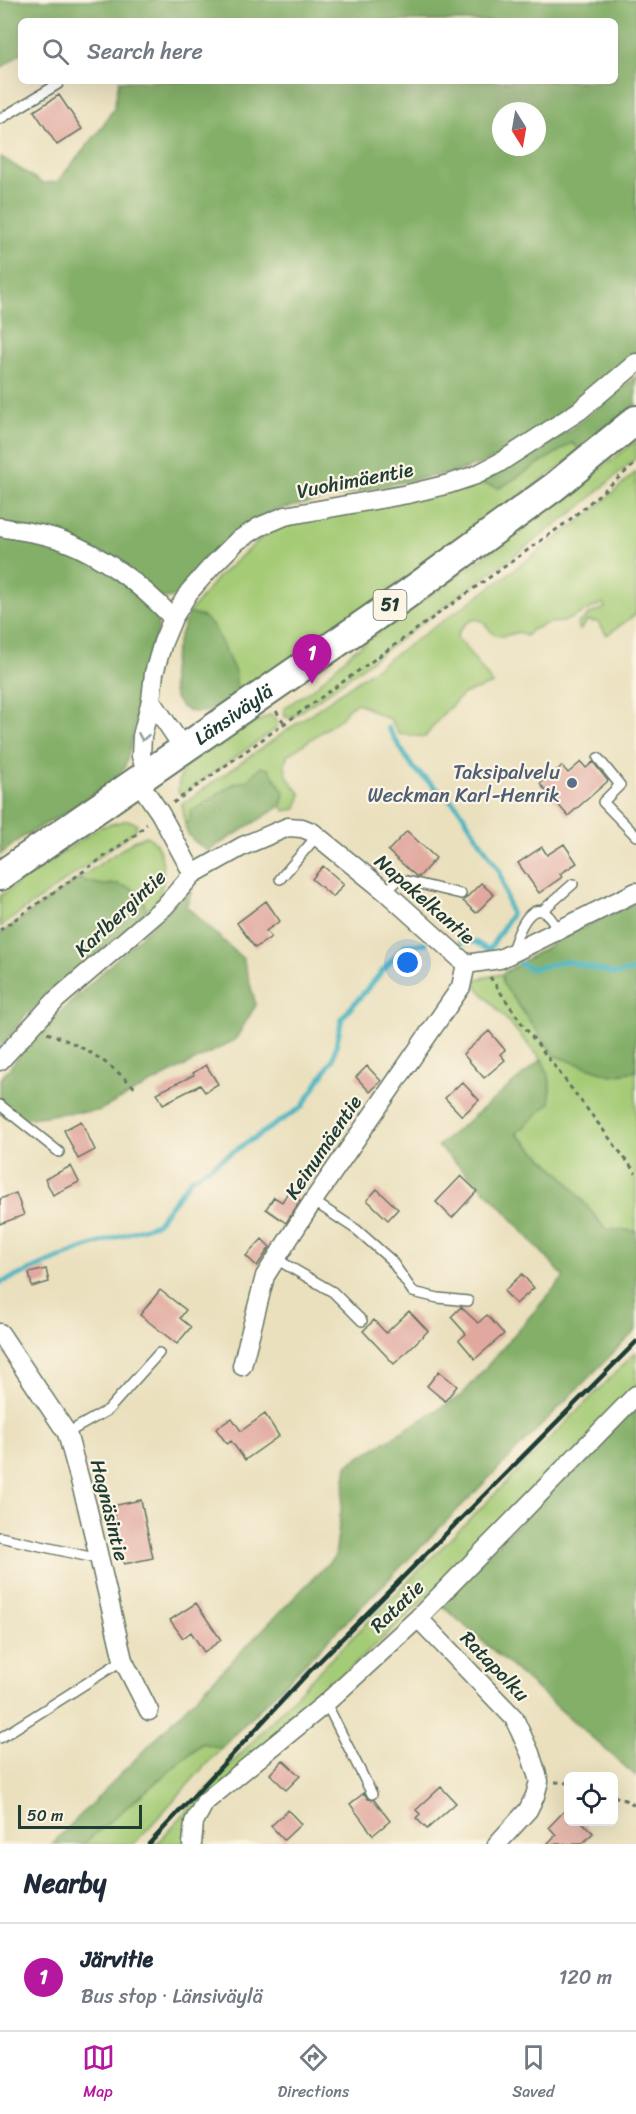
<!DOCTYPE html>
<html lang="en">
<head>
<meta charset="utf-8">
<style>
	:root { --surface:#fff; --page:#f2f2f3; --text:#1f2937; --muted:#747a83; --line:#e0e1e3; --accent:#b5179e }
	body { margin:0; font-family:Sriracha,sans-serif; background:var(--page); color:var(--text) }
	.controls { position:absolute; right:18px; bottom:18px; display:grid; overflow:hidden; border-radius:9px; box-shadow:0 6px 24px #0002 }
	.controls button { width:54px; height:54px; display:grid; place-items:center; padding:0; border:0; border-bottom:2px solid var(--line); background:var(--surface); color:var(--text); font:30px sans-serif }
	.compass { position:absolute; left:492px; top:102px; width:54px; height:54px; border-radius:50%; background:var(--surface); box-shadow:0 6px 24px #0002; rotate:169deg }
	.scale { position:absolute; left:18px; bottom:15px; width:124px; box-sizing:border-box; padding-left:6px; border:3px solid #1f3d34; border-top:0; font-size:16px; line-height:21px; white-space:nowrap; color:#1f3d34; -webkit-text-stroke:4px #fcf5e5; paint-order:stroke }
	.you { position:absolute; left:408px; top:963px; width:21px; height:21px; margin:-15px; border:4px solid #fff; border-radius:50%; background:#1a73e8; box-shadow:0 0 0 9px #1a73e833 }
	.badge { display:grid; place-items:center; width:39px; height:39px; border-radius:50%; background:var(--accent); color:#fff; font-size:20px; font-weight:700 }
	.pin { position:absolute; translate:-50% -50px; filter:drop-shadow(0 2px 3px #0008) }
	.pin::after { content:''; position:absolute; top:32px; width:21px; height:18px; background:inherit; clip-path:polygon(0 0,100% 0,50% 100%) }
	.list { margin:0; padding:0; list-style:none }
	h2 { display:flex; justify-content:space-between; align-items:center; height:78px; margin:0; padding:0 24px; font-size:26px }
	h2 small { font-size:20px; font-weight:400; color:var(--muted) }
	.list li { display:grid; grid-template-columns:39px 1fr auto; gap:18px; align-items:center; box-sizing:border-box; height:108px; padding:0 24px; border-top:2px solid var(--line) }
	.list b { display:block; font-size:22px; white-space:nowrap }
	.list p { margin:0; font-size:20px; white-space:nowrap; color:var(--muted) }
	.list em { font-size:20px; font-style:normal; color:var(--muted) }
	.icon { flex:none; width:33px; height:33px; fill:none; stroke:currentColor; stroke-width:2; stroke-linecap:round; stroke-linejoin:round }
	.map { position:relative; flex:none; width:636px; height:1844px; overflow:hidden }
	.search { position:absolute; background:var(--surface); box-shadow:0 6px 24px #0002; left:18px; right:18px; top:18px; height:66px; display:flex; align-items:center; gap:15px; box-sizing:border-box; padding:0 21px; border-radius:9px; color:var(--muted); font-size:22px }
	.sheet { height:186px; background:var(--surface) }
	nav { display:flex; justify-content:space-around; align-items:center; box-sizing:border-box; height:84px; border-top:2px solid var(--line); background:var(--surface); font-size:16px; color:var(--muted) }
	nav a { display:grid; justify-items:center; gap:3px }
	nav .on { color:var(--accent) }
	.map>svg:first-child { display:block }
	.green { fill:#a4cb76; stroke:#628455; stroke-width:1.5 }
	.forest { fill:#83af67; stroke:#51764e; stroke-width:1.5; fill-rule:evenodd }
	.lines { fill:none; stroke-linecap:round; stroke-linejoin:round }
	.stream { stroke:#45b3c0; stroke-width:5 }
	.building { fill:#e1a89f }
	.service-casing { stroke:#667664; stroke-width:12 }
	.minor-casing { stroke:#667664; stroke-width:21 }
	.primary-casing { stroke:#667664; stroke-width:32 }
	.path { stroke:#667664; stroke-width:3; stroke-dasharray:4.5 4.5; stroke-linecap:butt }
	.service { stroke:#fff; stroke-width:9 }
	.minor { stroke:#fff; stroke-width:18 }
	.primary { stroke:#fff; stroke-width:28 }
	.rail { stroke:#1f3d34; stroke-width:4.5 }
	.oneway { stroke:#8f9e9a }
	.service-dot { fill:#5c6f8a; stroke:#fcf5e5; stroke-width:2 }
	.labels { text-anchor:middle; stroke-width:4.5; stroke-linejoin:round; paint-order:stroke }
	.shield { fill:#fcf5e5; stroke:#617469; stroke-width:1.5 }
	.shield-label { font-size:18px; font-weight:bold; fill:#1f3d34 }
	.street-label { font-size:20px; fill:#1f3d34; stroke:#fcf5e5 }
	.service-label { font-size:20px; fill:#4e5e75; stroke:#fcf5e5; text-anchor:end }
</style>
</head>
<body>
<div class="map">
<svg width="636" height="1844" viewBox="0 0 636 1844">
	<rect width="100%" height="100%" fill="#fcf5e5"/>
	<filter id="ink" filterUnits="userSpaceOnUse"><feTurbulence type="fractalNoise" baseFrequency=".0167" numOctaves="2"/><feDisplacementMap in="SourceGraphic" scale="12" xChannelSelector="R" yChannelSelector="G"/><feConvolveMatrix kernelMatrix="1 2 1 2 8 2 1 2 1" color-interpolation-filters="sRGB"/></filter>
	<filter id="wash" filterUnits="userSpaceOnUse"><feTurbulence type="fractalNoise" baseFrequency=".008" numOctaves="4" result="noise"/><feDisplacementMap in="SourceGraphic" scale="24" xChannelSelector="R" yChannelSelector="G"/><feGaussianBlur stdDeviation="1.35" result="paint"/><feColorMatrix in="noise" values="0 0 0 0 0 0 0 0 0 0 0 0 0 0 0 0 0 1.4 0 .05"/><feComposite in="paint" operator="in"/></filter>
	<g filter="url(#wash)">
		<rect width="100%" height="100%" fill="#eae0be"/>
		<path class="green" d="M636 441V458L580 507 330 691 291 718 285 717 284 708 315 687 352 652 547 511Z
			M572 442 582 451 238 700 189 613 217 578 267 533 300 520 475 482 500 488Z
			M636 472V614L607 635 598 622 587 621 580 630 577 624 590 614 605 608 603 603 563 622 548 623 532 630 526 636 519 632C512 634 502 638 495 635 489 632 487 624 482 621 471 615 458 629 457 638L464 645 493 684 463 694 441 716 425 737 399 734 390 719C378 716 369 708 357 703L348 708 343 717 287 756C281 772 290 782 301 794L296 809 285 811 281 806 284 792 246 781 234 783 204 805 191 811 190 820 185 824 182 804 484 592 589 514Z
			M270 715 273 716 278 724 277 728 183 794H180L178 792C178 785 180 775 184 769 198 751 249 726 270 715Z
			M128 820 137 824 135 831 0 927V896L100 827Z
			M147 836C165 846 167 880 158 897 155 902 150 907 146 911L118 884 102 885 78 879 135 840Z
			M502 974 503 984 611 1075 636 1071V1231L605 1229 563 1176 516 1133 549 1103 550 1081 541 1059 471 980Z
			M636 1352V1396L487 1542 229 1781 188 1844H156L312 1678Z
			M203 1743 221 1748 134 1844H83Z"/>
		<path class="forest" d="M0 0H636V353L578 404 497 458 456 472 391 484 272 511 237 529 180 597 160 598 104 554 0 522V156L42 183 57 182 100 130 114 108 119 81H615V21H21V53L0 69ZM501 111H537V147H501Z
			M636 376V405L582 451 572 443 500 488 475 482 567 432Z
			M0 535 56 545 106 568 158 615V630L149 652 130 750 125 767 116 778 105 787 68 811 21 838 0 855Z
			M189 613 203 617 214 627 235 672 238 700C154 742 165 664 189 613Z
			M260 767 269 769 284 792 281 806 208 851C197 844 186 837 185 824L190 819 191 811C211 802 225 784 247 781Z
			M78 879 102 885 118 884 133 889 144 902 146 911 98 955 25 1016 0 1048V934Z
			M192 891 186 906 243 959 256 1005 235 1040 98 1111 64 1113 18 1120 0 1102V1080L35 1036 179 900Z
			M636 903V1071L611 1075 555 1056 503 984 502 974 568 934Z
			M542 1059 550 1081V1103L516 1134 563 1176 605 1229 636 1231V1330L221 1748 202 1743 83 1844H52L335 1556 347 1465 462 1395 564 1277 493 1198 438 1146Z
			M636 1407V1776L439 1603Z"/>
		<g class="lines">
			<path class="stream" d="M388 728 413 768 458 807 500 872 511 915 489 950
				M460 943 475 942 490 951
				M519 963 531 969 566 961 615 974 636 970
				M0 1283 78 1250 156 1224 191 1179 302 1107 333 1059 342 1018 405 945 426 944"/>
		</g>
		<g id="blocks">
			<path class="building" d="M59 95 82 129 57 145 34 111Z
				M581 762 586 768 593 762 608 781 568 816 540 784 562 766 568 773Z
				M407 831 436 858 419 877 416 876 388 851Z
				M564 844 577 863 560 874 562 877 539 893 518 863 542 847 547 855Z
				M323 866 344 884 333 897 312 879Z
				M481 883 494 895 476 913 463 901Z
				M266 901 280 921 266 931 271 937 255 948 237 923Z
				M489 1031 505 1050 500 1054 505 1060 484 1078 463 1054Z
				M206 1065 218 1084 205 1092 200 1085 163 1104 157 1093 194 1075 193 1073Z
				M367 1066 381 1081 370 1092 356 1077Z
				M462 1082 479 1100 462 1116 445 1098Z
				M81 1121 95 1150 78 1159 64 1130Z
				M71 1166 79 1182 53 1195 45 1179Z
				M461 1176 477 1191 452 1218 436 1202Z
				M377 1189 398 1209 388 1220 367 1200Z
				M288 1192 300 1201 286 1223 266 1209 274 1197 282 1202Z
				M16 1193 24 1215 0 1224V1199Z
				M262 1239 270 1247 257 1266 246 1256Z
				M46 1269 49 1282 32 1287 29 1273Z
				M522 1274 534 1288 516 1304 504 1291Z
				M160 1290 186 1310 180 1318 191 1327 177 1344 140 1315Z
				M461 1307 478 1323 487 1315 504 1334 475 1359 459 1340 466 1334 451 1317Z
				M409 1311 428 1331 394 1364 363 1331 374 1320 386 1333Z
				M439 1371 457 1386 445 1401 427 1386Z
				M265 1414 279 1436 245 1460 231 1441 227 1444 216 1429 232 1418 241 1431Z
				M141 1500 153 1558 124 1564 112 1506Z
				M196 1603 221 1640 204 1652 191 1632 183 1638 170 1620Z
				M283 1760 300 1776 286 1790 270 1774Z
				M441 1787 456 1803 427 1829 416 1818 420 1814 416 1810Z
				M364 1793 368 1799 374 1800 390 1821 373 1835 350 1804Z
				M568 1807V1821H581L593 1833 582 1844H547L556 1835 549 1827Z
				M288 1810 301 1824 284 1840 271 1826Z"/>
		</g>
	</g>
	<g filter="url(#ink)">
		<use href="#blocks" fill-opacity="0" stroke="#667664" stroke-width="1.5"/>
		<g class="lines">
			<g class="service-casing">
				<path id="service" d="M0 119 58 84
					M598 758 620 785 603 802 636 836
					M280 879 317 836
					M386 892 399 879 461 894
					M542 911 573 884
					M512 951C520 925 536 887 558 930
					M0 1105 59 1152
					M313 1201 357 1230 391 1260 413 1292 438 1298 468 1301
					M276 1259 333 1292 362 1321
					M67 1433 108 1410 159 1353
					M0 1537 99 1559
					M326 1703 372 1794
					M0 1738 123 1660"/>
			</g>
			<g class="minor-casing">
				<path id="minor" d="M0 527C20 531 44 533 64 541 106 557 142 586 173 618
					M151 700 184 749
					M147 775 141 756 142 736 151 700 154 673 163 642 173 618 189 592 211 567 237 541 259 527 285 516 408 494 449 484 476 475 499 463 579 411 636 363
					M193 874 243 846 288 827 302 828 312 832 386 892 466 964 500 959 636 892
					M0 1061 57 999 164 907 193 874 160 813 138 781
					M0 1333 67 1433 87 1506 123 1660 149 1711
					M242 1366 265 1276 313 1201 461 987 466 964
					M418 1618 514 1718 530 1753 539 1781 535 1796 528 1810 497 1844
					M192 1844 194 1822 205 1802 326 1703 418 1618 636 1395"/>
			</g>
			<g class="primary-casing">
				<g id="primary">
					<path id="s1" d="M0 876 403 597 554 487 636 420"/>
				</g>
			</g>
			<path class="path" d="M276 711 285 724
				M173 803 567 522 636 463
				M0 930 135 835 147 824
				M490 977 523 1025 636 1173
				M47 1033C81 1044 110 1063 135 1088
				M555 1782 568 1783
				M614 1796 630 1802 636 1807"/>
			<use href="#service" class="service"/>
			<use href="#minor" class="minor"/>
			<use href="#primary" class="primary"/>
			<path class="rail" d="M149 1844 309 1672 636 1342"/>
		</g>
		<defs><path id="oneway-chevron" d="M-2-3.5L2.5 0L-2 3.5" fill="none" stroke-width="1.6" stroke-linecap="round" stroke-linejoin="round" transform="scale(1.5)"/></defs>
		<use class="oneway" href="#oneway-chevron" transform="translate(143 737) rotate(100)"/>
	</g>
	<circle class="service-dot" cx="572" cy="783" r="6"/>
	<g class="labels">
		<rect class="shield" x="373.5" y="590" width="33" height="30" rx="4.5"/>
		<g class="shield-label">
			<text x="390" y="611">51</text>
		</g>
		<g class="street-label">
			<text transform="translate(355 480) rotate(-11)" y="7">Vuohimäentie</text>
			<text dy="7" stroke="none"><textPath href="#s1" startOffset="284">Länsiväylä</textPath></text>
			<text transform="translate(425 899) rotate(41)" y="7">Napakelkantie</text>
			<text transform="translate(120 913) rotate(-43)" y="7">Karlbergintie</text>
			<text transform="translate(323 1147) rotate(-56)" y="7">Keinumäentie</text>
			<text transform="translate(110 1510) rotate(76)" y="7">Hagnäsintie</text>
			<text transform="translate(397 1606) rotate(-44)" y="7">Ratatie</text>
			<text transform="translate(495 1666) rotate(46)" y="7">Ratapolku</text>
		</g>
		<g class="service-label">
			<text x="560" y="779">Taksipalvelu<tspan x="560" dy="23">Weckman Karl-Henrik</tspan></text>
		</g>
	</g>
</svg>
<div class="controls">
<button><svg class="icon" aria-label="locate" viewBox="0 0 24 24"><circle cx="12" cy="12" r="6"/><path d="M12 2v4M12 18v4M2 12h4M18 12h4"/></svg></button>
</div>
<svg class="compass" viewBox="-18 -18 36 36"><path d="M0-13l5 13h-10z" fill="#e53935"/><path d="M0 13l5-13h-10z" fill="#747a83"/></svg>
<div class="scale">50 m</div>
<div class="you"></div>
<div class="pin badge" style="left:312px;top:684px">1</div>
<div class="search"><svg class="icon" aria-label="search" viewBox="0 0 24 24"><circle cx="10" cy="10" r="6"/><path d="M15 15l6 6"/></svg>Search here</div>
</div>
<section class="sheet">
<h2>Nearby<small></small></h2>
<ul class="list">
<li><span class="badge">1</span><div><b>Järvitie</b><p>Bus stop · Länsiväylä</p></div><em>120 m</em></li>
</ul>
</section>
<nav>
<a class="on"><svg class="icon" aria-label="map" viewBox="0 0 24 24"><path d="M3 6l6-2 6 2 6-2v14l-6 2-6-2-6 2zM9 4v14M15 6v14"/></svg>Map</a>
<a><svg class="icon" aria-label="directions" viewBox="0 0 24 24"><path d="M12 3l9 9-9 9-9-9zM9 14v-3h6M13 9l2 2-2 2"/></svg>Directions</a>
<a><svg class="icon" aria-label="saved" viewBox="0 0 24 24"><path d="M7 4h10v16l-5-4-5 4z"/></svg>Saved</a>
</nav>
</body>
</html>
